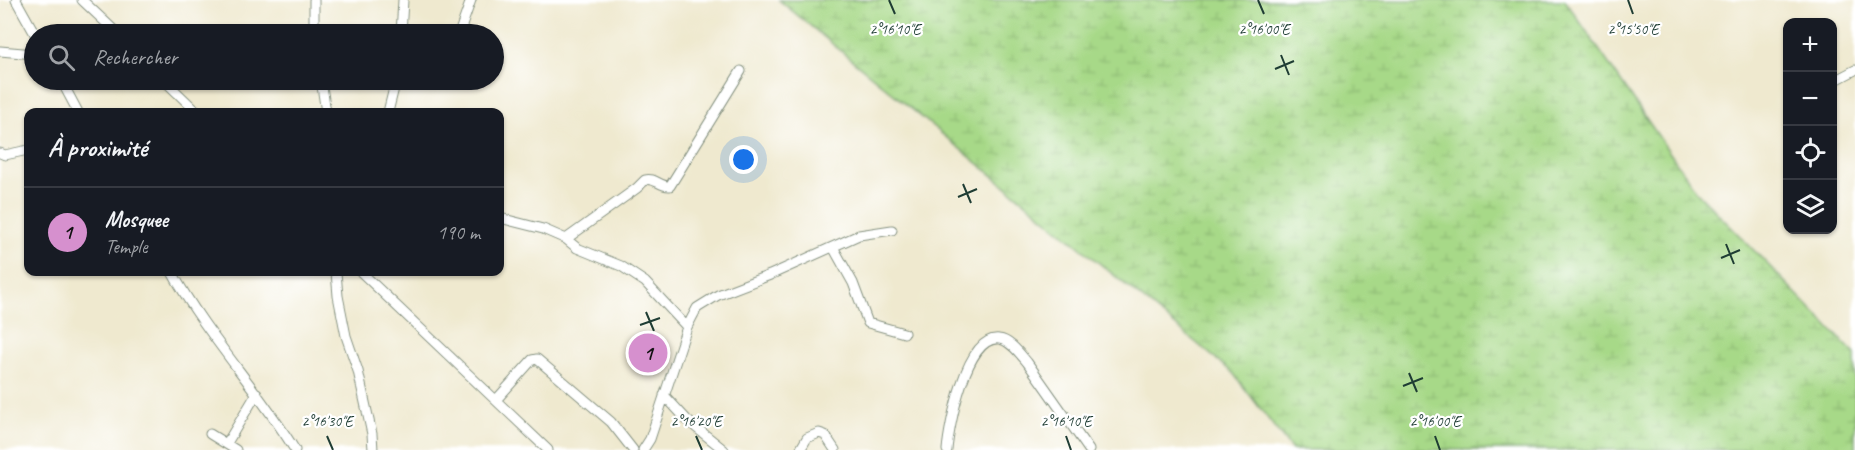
<!DOCTYPE html>
<html lang="fr">
<head>
<meta charset="utf-8">
<style>
	:root { --surface:#171b24; --page:#242831; --text:#f1f3f6; --muted:#9ea1a6; --line:#363941; --accent:#d690ce }
	body { margin:0; font-family:Caveat,sans-serif; background:var(--page); color:var(--text) }
	.controls { position:absolute; right:18px; top:18px; display:grid; overflow:hidden; border-radius:12px; box-shadow:0 2px 4px #0004 }
	.controls button { width:54px; height:54px; display:grid; place-items:center; padding:0; border:0; border-bottom:2px solid var(--line); background:var(--surface); color:var(--text); font:30px sans-serif }
	.you { position:absolute; left:744px; top:160px; width:21px; height:21px; margin:-15px; border:4px solid #fff; border-radius:50%; background:#1a73e8; box-shadow:0 0 0 9px #1a73e833 }
	.badge { display:grid; place-items:center; width:39px; height:39px; border-radius:50%; background:var(--accent); color:#111; font-size:20px; font-weight:700 }
	.pin { position:absolute; translate:-50% -50%; border:3px solid #fff; box-shadow:0 2px 6px #0006 }
	.list { margin:0; padding:0; list-style:none }
	h2 { display:flex; justify-content:space-between; align-items:center; height:78px; margin:0; padding:0 24px; font-size:26px }
	h2 small { font-size:20px; font-weight:400; color:var(--muted) }
	.list li { display:grid; grid-template-columns:39px 1fr auto; gap:18px; align-items:center; box-sizing:border-box; height:90px; padding:0 24px; border-top:2px solid var(--line) }
	.list b { display:block; font-size:22px; white-space:nowrap }
	.list p { margin:0; font-size:20px; white-space:nowrap; color:var(--muted) }
	.list em { font-size:20px; font-style:normal; color:var(--muted) }
	.icon { flex:none; width:33px; height:33px; fill:none; stroke:currentColor; stroke-width:2; stroke-linecap:round; stroke-linejoin:round }
	.map { position:relative; flex:none; width:1855px; height:450px; overflow:hidden }
	.search { position:absolute; background:var(--surface); box-shadow:0 2px 4px #0004; left:24px; top:24px; width:480px; height:66px; display:flex; align-items:center; gap:15px; box-sizing:border-box; padding:0 21px; border-radius:33px; color:var(--muted); font-size:22px }
	.panel { position:absolute; background:var(--surface); box-shadow:0 2px 4px #0004; left:24px; top:108px; width:480px; height:168px; border-radius:12px }
	.map>svg:first-child { display:block }
	.wetland { fill:url(#wetland-marsh); stroke:#638b5e; stroke-width:1.5 }
	.lines { fill:none; stroke-linecap:round; stroke-linejoin:round }
	.minor-casing { stroke:#879382; stroke-width:11 }
	.minor { stroke:#fff; stroke-width:9 }
	.ticks { fill:none; stroke:#1f3d34; stroke-width:2 }
	.ticks-label { font-size:15px; text-anchor:middle; fill:#1f3d34; stroke:#fff; stroke-width:4.5; stroke-linejoin:round; paint-order:stroke }
</style>
</head>
<body>
<div class="map">
<svg width="1855" height="450" viewBox="0 0 1855 450">
	<defs>
		<pattern id="wetland-marsh" width="20" height="14" patternUnits="userSpaceOnUse" patternTransform="scale(1.5)"><rect width="20" height="14" fill="#a7d988"/><path d="M1 5h8M5 5V1M11 12h8M15 12V8" fill="none" stroke="#8fbb76"/></pattern>
	</defs>
	<rect width="100%" height="100%" fill="#fff"/>
	<filter id="ink" filterUnits="userSpaceOnUse"><feTurbulence type="fractalNoise" baseFrequency=".0167" numOctaves="2"/><feDisplacementMap in="SourceGraphic" scale="12" xChannelSelector="R" yChannelSelector="G"/><feConvolveMatrix kernelMatrix="1 2 1 2 8 2 1 2 1" color-interpolation-filters="sRGB"/></filter>
	<filter id="wash" filterUnits="userSpaceOnUse"><feTurbulence type="fractalNoise" baseFrequency=".008" numOctaves="4" result="noise"/><feDisplacementMap in="SourceGraphic" scale="24" xChannelSelector="R" yChannelSelector="G"/><feGaussianBlur stdDeviation="1.35" result="paint"/><feColorMatrix in="noise" values="0 0 0 0 0 0 0 0 0 0 0 0 0 0 0 0 0 1.4 0 .05"/><feComposite in="paint" operator="in"/></filter>
	<g filter="url(#wash)">
		<rect width="100%" height="100%" fill="#efe9cf"/>
		<path class="wetland" d="M779 0H1565L1696 191 1855 354V450H1292L1233 373Z"/>
	</g>
	<g filter="url(#ink)">
		<g class="lines">
			<g class="minor-casing">
				<path id="minor" d="M16 0 35 34
					M82 0 118 34
					M314 0V34
					M401 34 403 0
					M459 34 471 0
					M0 51 34 54
					M61 80 78 112
					M164 80 197 112
					M321 80 326 112
					M1832 85 1836 80 1855 70
					M388 112 396 80
					M0 153 5 155 28 150
					M500 218 543 229 566 239 577 248 621 266 645 282 687 327
					M566 239 637 188 645 180C655 177 660 187 670 186L741 71
					M833 247 853 283 868 323 904 333
					M172 272C207 336 257 388 295 450
					M336 272 338 296 346 336 358 371 372 434 373 450
					M361 272 548 450
					M664 395 688 421 724 450
					M496 400 532 360 537 359 611 422 633 450
					M210 434 236 450
					M227 443 257 393
					M643 450 650 439 687 327 697 308 718 295 770 275 859 235 892 230
					M800 450 807 438 819 433 825 435 835 450
					M947 450C949 427 966 335 999 339 1010 340 1020 354 1027 362L1089 450"/>
			</g>
			<use href="#minor" class="minor"/>
		</g>
	</g>
	<path class="ticks" d="M889 0 895 14M1258 0 1264 14M1628 0 1633 14M1281 55 1289 75M1275 69 1294 61M963 184 971 203M958 197 977 189M1726 244 1734 264M1721 258 1740 250M646 312 654 331M640 325 660 318M1409 373 1417 392M1403 386 1423 378M327 436 333 450M696 436 702 450M1066 436 1071 450M1435 436 1440 450"/>
	<g class="ticks-label">
		<text x="895" y="34">2°16'10"E</text>
		<text x="1264" y="34">2°16'00"E</text>
		<text x="1633" y="34">2°15'50"E</text>
		<text x="327" y="426">2°16'30"E</text>
		<text x="696" y="426">2°16'20"E</text>
		<text x="1066" y="426">2°16'10"E</text>
		<text x="1435" y="426">2°16'00"E</text>
	</g>
</svg>
<div class="controls">
<button>+</button>
<button>−</button>
<button><svg class="icon" aria-label="locate" viewBox="0 0 24 24"><circle cx="12" cy="12" r="6"/><path d="M12 2v4M12 18v4M2 12h4M18 12h4"/></svg></button>
<button><svg class="icon" aria-label="layers" viewBox="0 0 24 24"><path d="M12 4l9 5-9 5-9-5zM3 14l9 5 9-5"/></svg></button>
</div>
<div class="you"></div>
<div class="pin badge" style="left:648px;top:353px">1</div>
<div class="search"><svg class="icon" aria-label="search" viewBox="0 0 24 24"><circle cx="10" cy="10" r="6"/><path d="M15 15l6 6"/></svg>Rechercher</div>
<section class="panel">
<h2>À proximité<small></small></h2>
<ul class="list">
<li><span class="badge">1</span><div><b>Mosquee</b><p>Temple</p></div><em>190 m</em></li>
</ul>
</section>
</div>
</body>
</html>
